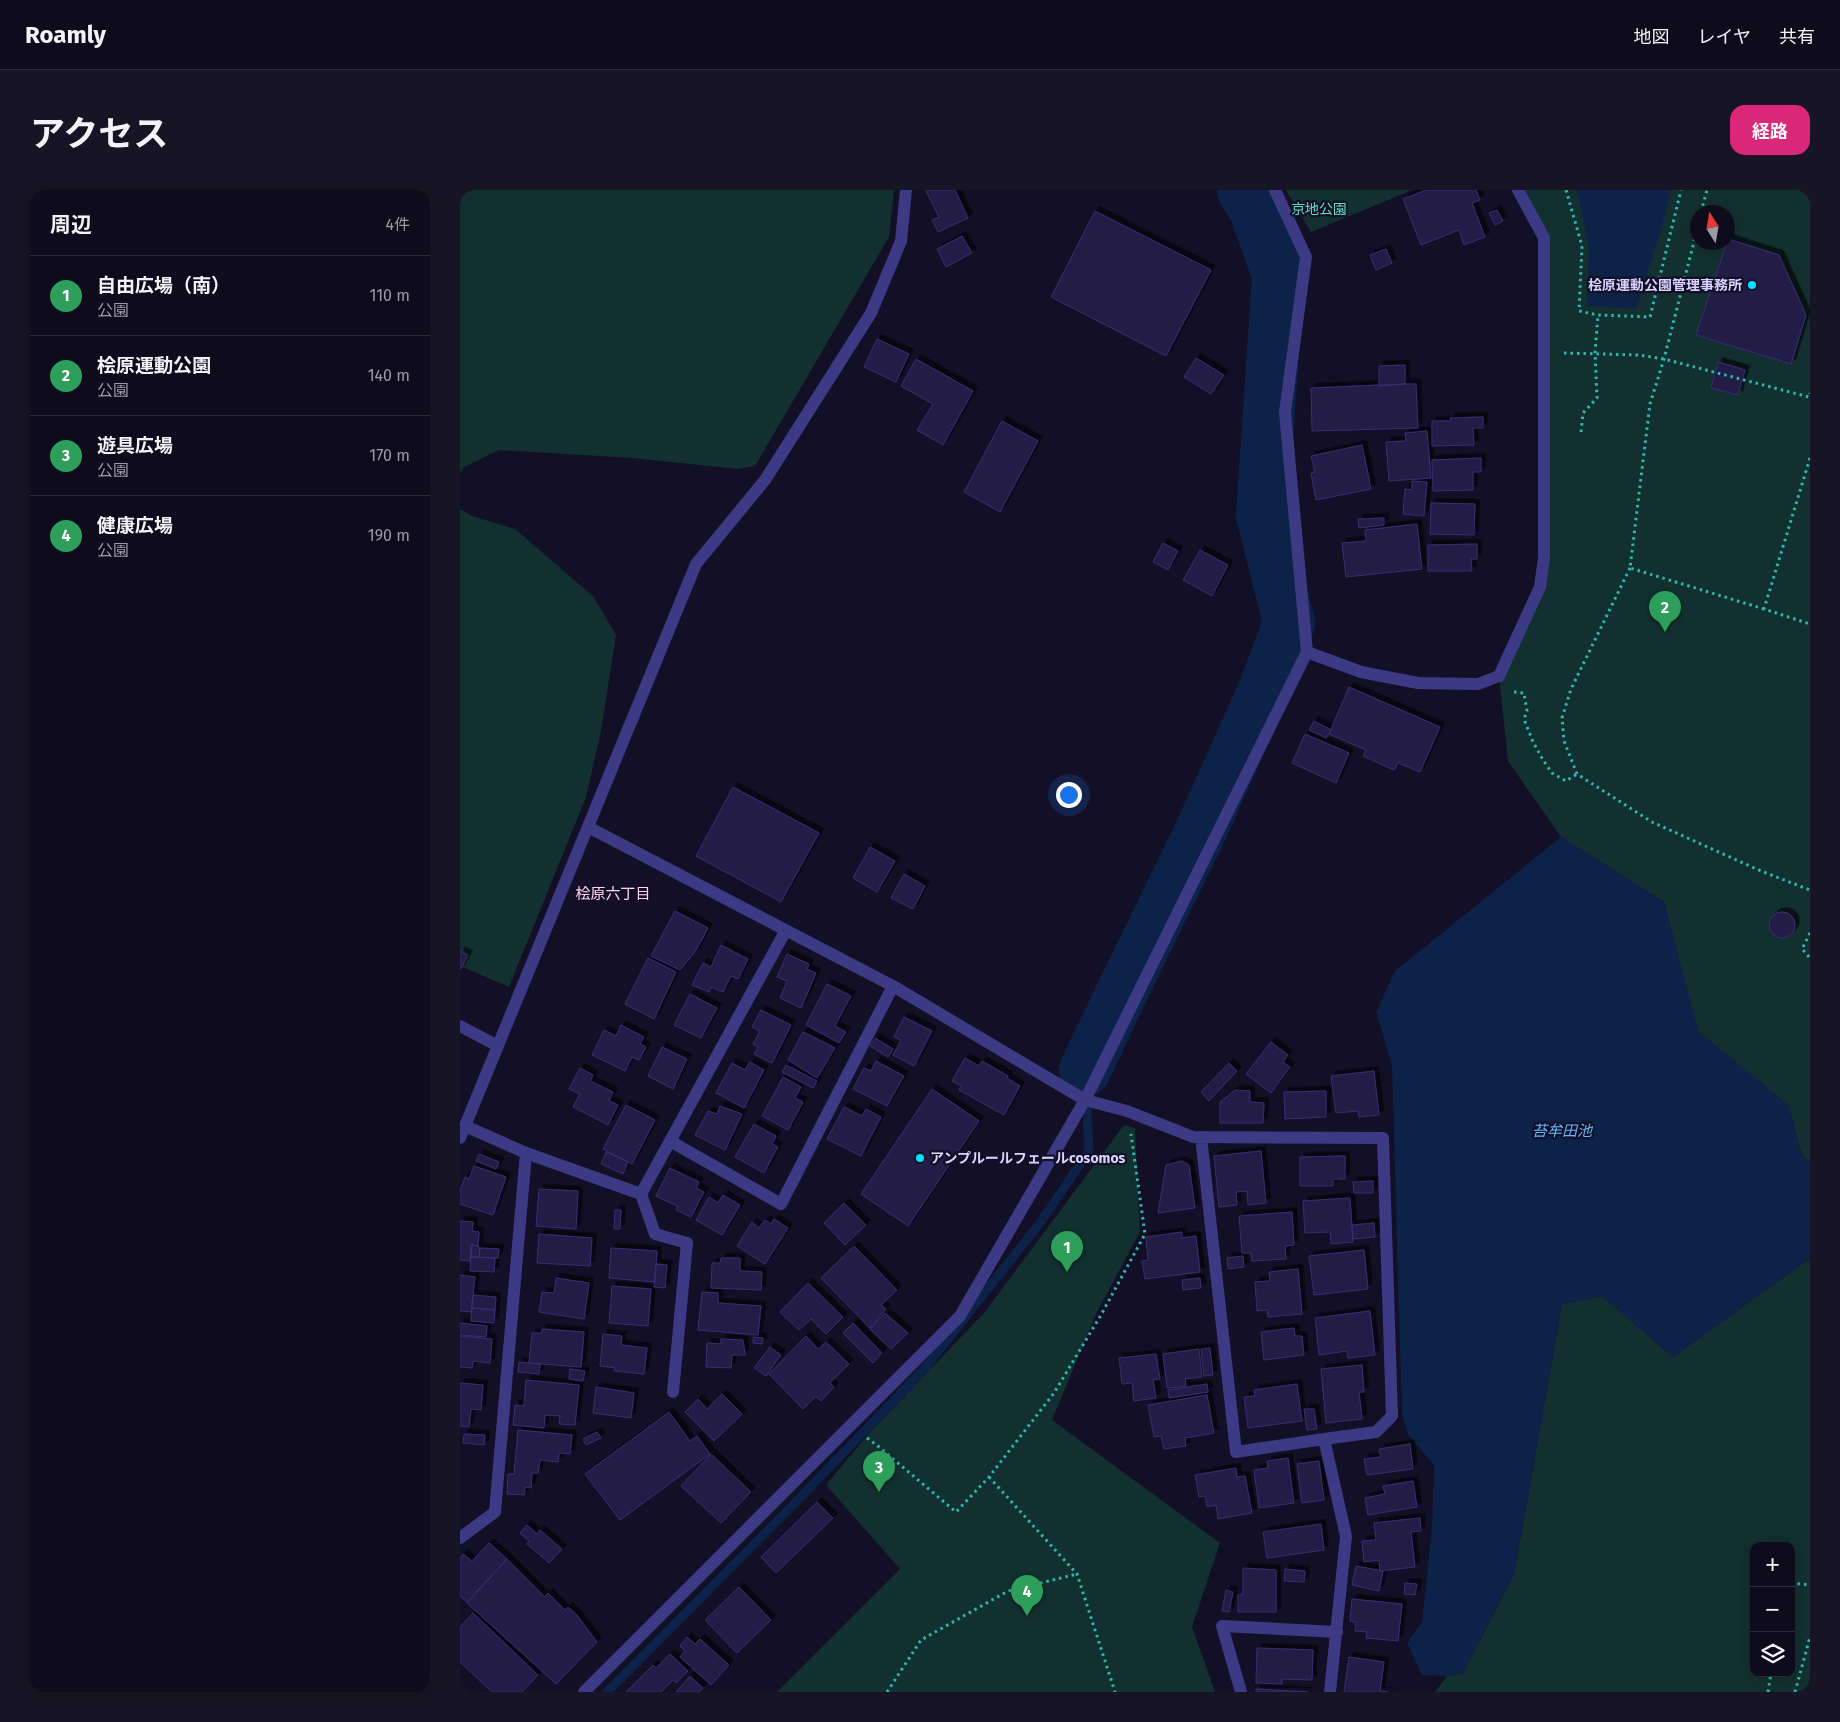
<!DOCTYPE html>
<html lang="ja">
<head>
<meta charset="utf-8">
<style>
	:root { --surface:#0e0b1c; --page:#171425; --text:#f1f3f6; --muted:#9b9ba3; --line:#2e2b3b; --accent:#db2777 }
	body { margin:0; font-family:"Fira Sans","Noto Sans JP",sans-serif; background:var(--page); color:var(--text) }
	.controls { position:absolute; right:15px; bottom:15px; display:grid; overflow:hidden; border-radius:10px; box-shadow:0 2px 12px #0003 }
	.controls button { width:45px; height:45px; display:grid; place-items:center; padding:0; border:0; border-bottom:1px solid var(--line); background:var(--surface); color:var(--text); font:25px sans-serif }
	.compass { position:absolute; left:1230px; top:15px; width:45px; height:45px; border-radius:50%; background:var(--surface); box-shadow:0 2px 12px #0003; rotate:349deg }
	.you { position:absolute; left:608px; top:604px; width:18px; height:18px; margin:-12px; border:4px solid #fff; border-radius:50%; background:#1a73e8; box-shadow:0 0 0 8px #1a73e833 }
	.badge { display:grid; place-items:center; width:32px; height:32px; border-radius:50%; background:var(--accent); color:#fff; font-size:16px; font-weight:700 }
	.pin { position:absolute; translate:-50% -41px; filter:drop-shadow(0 1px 2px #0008) }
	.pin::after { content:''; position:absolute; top:26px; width:18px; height:15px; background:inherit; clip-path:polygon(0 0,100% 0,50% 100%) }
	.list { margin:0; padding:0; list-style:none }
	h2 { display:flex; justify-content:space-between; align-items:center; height:65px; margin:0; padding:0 20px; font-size:21px }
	h2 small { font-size:16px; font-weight:400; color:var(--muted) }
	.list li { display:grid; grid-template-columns:32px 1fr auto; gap:15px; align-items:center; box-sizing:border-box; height:80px; padding:0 20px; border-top:1px solid var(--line) }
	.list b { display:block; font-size:19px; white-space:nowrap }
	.list p { margin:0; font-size:16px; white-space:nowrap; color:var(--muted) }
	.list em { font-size:16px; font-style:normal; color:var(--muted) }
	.icon { flex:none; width:28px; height:28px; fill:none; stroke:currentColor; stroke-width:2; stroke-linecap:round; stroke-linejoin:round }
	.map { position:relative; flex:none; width:1350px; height:1502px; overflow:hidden; border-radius:15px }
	header { display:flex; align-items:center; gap:30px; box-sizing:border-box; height:70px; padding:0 25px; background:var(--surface); border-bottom:1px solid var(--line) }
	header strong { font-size:24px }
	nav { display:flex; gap:28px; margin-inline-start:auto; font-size:18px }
	.intro { display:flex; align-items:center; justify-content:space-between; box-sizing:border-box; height:120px; padding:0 30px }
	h1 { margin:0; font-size:35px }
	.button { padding:12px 22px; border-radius:15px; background:var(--accent); color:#fff; font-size:18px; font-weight:700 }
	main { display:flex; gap:30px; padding:0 30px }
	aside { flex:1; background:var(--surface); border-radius:15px; box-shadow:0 2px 12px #0003 }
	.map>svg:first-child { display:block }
	.green { fill:#12302f; fill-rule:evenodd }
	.water { fill:#0c2248 }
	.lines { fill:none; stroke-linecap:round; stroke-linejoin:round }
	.stream { stroke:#0c2248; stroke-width:9 }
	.river { stroke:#0c2248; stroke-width:52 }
	.building { fill:#241b47; stroke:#3b2d73; filter:url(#shadow) }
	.path { stroke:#2fb8b0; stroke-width:3; stroke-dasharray:2.5 4; stroke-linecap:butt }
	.minor { stroke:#3d3a85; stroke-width:12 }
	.tertiary { stroke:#3d3a85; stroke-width:12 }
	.poi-dot { fill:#00e5ff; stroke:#130f26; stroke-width:2 }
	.labels { text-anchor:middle; stroke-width:4.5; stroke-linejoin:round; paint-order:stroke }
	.park-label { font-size:14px; fill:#5fe0c0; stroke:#130f26 }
	.poi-label { font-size:14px; font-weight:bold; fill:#d9d4ff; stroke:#130f26; text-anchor:end }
	.neighbourhood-label { font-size:15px; fill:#ffd6f0; stroke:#130f26 }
	.water-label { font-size:15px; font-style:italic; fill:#62b6ff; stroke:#130f26 }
</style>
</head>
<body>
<header>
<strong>Roamly</strong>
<nav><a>地図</a><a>レイヤ</a><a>共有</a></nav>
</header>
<div class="intro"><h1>アクセス</h1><a class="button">経路</a></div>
<main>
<aside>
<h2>周辺<small>4件</small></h2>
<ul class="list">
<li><span class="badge" style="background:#2e9e5b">1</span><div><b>自由広場（南）</b><p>公園</p></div><em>110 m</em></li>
<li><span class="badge" style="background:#2e9e5b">2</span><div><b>桧原運動公園</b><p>公園</p></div><em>140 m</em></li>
<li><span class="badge" style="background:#2e9e5b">3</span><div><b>遊具広場</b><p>公園</p></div><em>170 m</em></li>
<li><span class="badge" style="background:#2e9e5b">4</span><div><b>健康広場</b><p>公園</p></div><em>190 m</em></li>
</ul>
</aside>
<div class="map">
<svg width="1350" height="1502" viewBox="0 0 1350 1502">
	<defs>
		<filter id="shadow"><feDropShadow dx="4.5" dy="-4.5" stdDeviation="0" flood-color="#0009"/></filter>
	</defs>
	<rect width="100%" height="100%" fill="#130f26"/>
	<path class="green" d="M0 0H434L429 47 295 276 278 279 172 268 39 260 4 277 0 284Z
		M826 0H952L851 42Z
		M1056 0H1350V972L1342 965 1328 915 1238 842 1204 712 1101 647 1048 571 1039 486 1080 397 1084 48ZM1238 22H1268V52H1238Z
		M0 319 12 326 55 339 133 406 156 445 141 541 126 607 49 797 0 776Z
		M664 935 675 938 680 1042 637 1122 592 1230 760 1353 732 1437 755 1502H317L440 1379 366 1295 411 1241 524 1123Z
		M1350 1070V1502H975L987 1486 1003 1483 1054 1384 1102 1114 1142 1106 1213 1167 1346 1071ZM1294 1356H1331V1483H1294Z"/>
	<path class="water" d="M1115 0H1211L1201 40 1176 119 1127 116 1129 58 1118 5Z
		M1101 647 1204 712 1238 841 1328 915 1342 965 1350 972V1070L1346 1071 1213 1167 1142 1106 1102 1114 1054 1384 1003 1483 987 1486 962 1485 947 1453 962 1432 972 1337 974 1275 948 1245 942 1225 932 875 916 822 935 781Z"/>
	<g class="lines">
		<path class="stream" d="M147 1502 331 1317 465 1178 580 1033 629 961 625 880"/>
		<path class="river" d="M625 880 662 802 739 645 804 500 829 433 802 325 818 85 795 20 783 0"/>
	</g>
	<path class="building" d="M468 0H495L508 28 478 42 472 30 479 27 466 1Z
		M966 0H1016L1020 10 1012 13 1025 47 1004 55 999 40 961 55 943 9Z
		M1037 20 1043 31 1035 35 1029 23Z
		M635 21 751 80 706 166 591 107Z
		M502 46 512 63 486 77 477 59Z
		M1268 49 1319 65 1346 125 1331 174 1236 145Z
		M926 59 932 73 916 80 910 65Z
		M417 149 449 164 436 192 404 177Z
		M736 168 764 185 751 204 724 187Z
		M456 169 513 201 483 255 457 240 473 214 441 196Z
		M1258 172 1285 180 1278 205 1251 198Z
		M945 175V194L919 196V176Z
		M945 194H956L958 238 852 241 851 198Z
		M1023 227V238H1013L1014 255 972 256V231H991L990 228Z
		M542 231 578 251 540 322 504 302Z
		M967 241 971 288 929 291 926 252 946 251 945 243Z
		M902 255 911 299 856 310 851 283 855 282 851 266Z
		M1021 268V282H1013V300L973 301 972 270Z
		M952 291 967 292 964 326 943 324 945 299 952 300Z
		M971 313 1015 314 1014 345 970 344Z
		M924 328V335L899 338 898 329Z
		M957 334 962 379 886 387 882 353 906 351 905 340Z
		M703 353 718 361 708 380 693 372Z
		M1017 354V369H1011L1012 381H968V355Z
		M740 360 768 375 752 406 723 390Z
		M889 497 980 537 960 582 938 573 934 580 903 566 906 560 869 544Z
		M854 531 871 540 866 548 849 540Z
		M845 544 889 563 876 593 832 573Z
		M273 597 359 643 321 712 236 666Z
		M410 657 435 671 417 702 393 688Z
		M444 684 465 696 453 719 431 708Z
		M215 721 248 738 235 762 220 780 191 766Z
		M1309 735a13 13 0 1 1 26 0a13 13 0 1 1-26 0Z
		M261 755 288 769 278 789 271 786 263 802 251 797 249 802 232 795 243 773 251 777Z
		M0 761 8 765 0 780Z
		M327 764 349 774 347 779 356 783 341 818 320 808 327 791 317 787Z
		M188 768 216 782 194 829 165 814Z
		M367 794 391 806 375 836 386 842 379 853 346 835Z
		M230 804 257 818 241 848 214 835Z
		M301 820 331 835 312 873 294 864 298 857 293 854 300 841 292 837Z
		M444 827 472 841 454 876 433 865 441 850 434 847Z
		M161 835 184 847 180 854 186 857 179 870 172 867 165 881 132 865 144 840 156 846Z
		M343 842 375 858 357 888 328 870Z
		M415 848 433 859 428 867 410 856Z
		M811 852 828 865 823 872 830 877 811 903 786 884Z
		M202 857 227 869 213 899 188 886Z
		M505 868 519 876 522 871 548 886 547 888 560 896 544 925 499 900 501 896 492 891Z
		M416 871 444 886 427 916 393 899 404 878 411 881Z
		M290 872 304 880 284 918 256 903 272 873 285 880Z
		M769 873 777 881 749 911 741 902Z
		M326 875 357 891 353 898 322 882Z
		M120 878 133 885 130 891 153 902 149 911 158 915 148 935 113 917 120 904 109 899Z
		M914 881 919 925 899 927 898 921 876 923 871 886Z
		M323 887 341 897 335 908 343 912 328 940 302 926Z
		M472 899 519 931 448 1036 401 1004Z
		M775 900 790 901V912L804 913 803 933H760V912Z
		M866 901V927L825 929 824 902Z
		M166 915 195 930 172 974 143 959Z
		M260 916 282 924 265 960 235 945 248 921 257 924Z
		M384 917 402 926 406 919 421 927 401 966 367 949Z
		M294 934 316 946 312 954 318 957 304 983 275 967Z
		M801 961 806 1013 788 1015 787 1001 776 1002 777 1015 759 1017 754 966Z
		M146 962 168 972 163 984 141 974Z
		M19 964 39 972 36 979 16 971Z
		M885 966V989H873V996H840V967Z
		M722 971 729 975 735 1018 698 1023 706 975Z
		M14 976 46 987 33 1025 0 1014V1001L5 987 9 989Z
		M210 978 239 992 236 998 244 1002 231 1027 216 1020 217 1016 196 1006Z
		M913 991V1003H894L893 992Z
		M79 999 118 1001 116 1039 76 1036Z
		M263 1005 280 1015 262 1045 236 1030 249 1007 258 1013Z
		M890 1008 893 1052 871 1054 870 1042 845 1043 843 1011Z
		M384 1013 406 1035 385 1055 364 1033Z
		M155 1020H161L160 1039H154Z
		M832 1022 834 1055 825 1056 826 1069 792 1071 791 1063H782L779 1026Z
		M314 1029 328 1038 305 1074 277 1056 292 1032 299 1038 305 1030 311 1034Z
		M0 1031 13 1032 12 1041 19 1042 18 1056 11 1055 10 1071 0 1070Z
		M914 1033 915 1047 893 1049 892 1035Z
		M722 1042V1048L736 1046 740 1082 685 1089 682 1071 688 1070 686 1047Z
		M79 1044 132 1048 130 1076 77 1073Z
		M12 1055 18 1056 20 1058 19 1067H11Z
		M394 1056 437 1100 421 1115 426 1119 410 1138 361 1088Z
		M20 1058 39 1059 38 1068 19 1067Z
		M151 1058 197 1061 195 1092 149 1088Z
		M904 1060 908 1099 854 1105 849 1066Z
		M783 1066 784 1077 768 1079 767 1068Z
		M11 1067 35 1068 34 1082 10 1081Z
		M261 1068H280V1081L302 1082 301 1100 251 1098 252 1073H260Z
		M196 1074 207 1075 205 1098 194 1097Z
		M838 1079 842 1124 808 1127 807 1120 797 1121 795 1092 810 1091 809 1082Z
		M0 1085 15 1087 11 1122 0 1121Z
		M96 1088 129 1093 124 1129 79 1122 82 1102 94 1103Z
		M740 1088 741 1098 723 1100 722 1090Z
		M348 1093 383 1127 366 1144 351 1129 339 1140 320 1122Z
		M152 1096 191 1099 188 1136 149 1133Z
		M242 1102 258 1103V1113L301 1116 298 1145 238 1140Z
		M13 1105 36 1107 35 1120 12 1118Z
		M12 1118 35 1120 34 1133 11 1131Z
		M910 1121 915 1165 888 1168 887 1161 859 1165 855 1128Z
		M425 1123 448 1143 431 1159 410 1139Z
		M0 1133 27 1136 26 1147 0 1145Z
		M393 1133 422 1163 413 1173 383 1143Z
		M834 1138 835 1146H842L844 1165 804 1170 801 1142Z
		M82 1139 124 1142 121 1177 69 1173 72 1143H82Z
		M143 1144 162 1146 161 1155 187 1158 184 1184 154 1181 155 1178 140 1176Z
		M0 1146 32 1149 30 1173 13 1171 12 1178 0 1177Z
		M346 1146 358 1159 366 1152 389 1174 370 1193 374 1197 361 1211 356 1206 343 1219 309 1184Z
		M293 1147 303 1148 302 1154 293 1153Z
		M261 1149 283 1150 285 1165H272L271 1178 246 1177 247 1153 261 1154Z
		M310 1157 321 1165 306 1186 294 1178Z
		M750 1158 753 1185 744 1186 741 1159Z
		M739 1159 742 1187 725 1189 726 1196 707 1198 703 1164Z
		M696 1164 700 1189 693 1190 696 1208 674 1211 672 1193 662 1194 659 1168Z
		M59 1172 80 1174 79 1184 58 1182Z
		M902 1175 904 1202H899L902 1229 866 1233 861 1179Z
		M110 1179 125 1181 123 1191 109 1189Z
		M66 1190 119 1195 115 1235 99 1234 100 1226 85 1225 84 1238 53 1235 55 1215 64 1216Z
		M0 1193 23 1195 21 1220 11 1219 9 1237 0 1236Z
		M747 1194 748 1202 709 1208 708 1200Z
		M837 1194 842 1231 788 1238 784 1207 795 1206 794 1200Z
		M136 1197 174 1203 171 1228 133 1223Z
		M262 1204 282 1224 254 1251 225 1222 238 1209 247 1219Z
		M747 1205 754 1243 725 1248 726 1256 704 1259 701 1246 694 1247 688 1215Z
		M844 1219H854L857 1239 847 1240Z
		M209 1222 230 1251 237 1246 250 1264 160 1330 125 1284Z
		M58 1240 112 1245 110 1264 99 1263 98 1272 80 1270 78 1283H72L71 1298 65 1297 64 1305 47 1304 48 1284H54Z
		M137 1242 141 1248 126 1255 123 1249Z
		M4 1244 25 1245 24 1255 3 1253Z
		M950 1254 953 1279 907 1285 904 1269 921 1267 919 1259Z
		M251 1264 291 1302 261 1333 221 1296Z
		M828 1268 834 1313 799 1318 794 1280 808 1278 807 1271Z
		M859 1271 864 1310 842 1313 837 1274Z
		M776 1278 777 1287 785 1286 792 1323 758 1329 756 1315 747 1317 745 1306 739 1307 735 1285Z
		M953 1291 957 1317 908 1325 905 1308 925 1304 923 1296Z
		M357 1312 373 1328 316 1383 301 1367Z
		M960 1328 961 1341 951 1342 955 1377 920 1381 919 1370 904 1372 902 1351 916 1350 914 1333Z
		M861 1334 864 1360 807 1368 803 1342Z
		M67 1335 77 1344 80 1340 102 1359 89 1373 67 1354 69 1351 60 1343Z
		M29 1353 47 1369 7 1412 0 1406V1368L3 1364 12 1371Z
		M47 1369 85 1407 88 1403 105 1420 108 1417 116 1424 137 1452 96 1494 7 1413Z
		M896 1376 923 1381 919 1401 892 1395Z
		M783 1378 816 1380V1422H778V1405H783Z
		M825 1379 845 1381 844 1392 824 1391Z
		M945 1393 957 1394 955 1405 944 1404Z
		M279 1397 311 1430 277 1463 245 1430Z
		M766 1400 773 1402 769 1422 762 1421Z
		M892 1409 942 1414 938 1451 906 1448 907 1442 895 1441 896 1432 890 1431Z
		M13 1423 78 1485 62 1502H32L0 1472V1437Z
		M227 1447 235 1454 240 1449 269 1475 251 1495 220 1467 225 1461 220 1456Z
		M797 1458 853 1460 852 1490 822 1489V1494L796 1493Z
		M210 1464 228 1481 216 1493 213 1490 201 1502H166L193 1475 196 1478Z
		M889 1467 924 1472 920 1501 929 1502H884Z
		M230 1486 243 1498 239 1502H216Z
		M796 1499 848 1502H796Z"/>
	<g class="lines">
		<path class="path" d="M1106 0 1122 56 1119 121 1138 125 1190 127 1221 0
			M1241 22 1247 0
			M1238 36 1204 169 1190 214 1170 378 1304 419
			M1104 163 1179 165 1204 169 1349 207 1350 203
			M1121 242 1123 223 1137 208 1135 163 1138 125
			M1350 268 1304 419 1350 434
			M1170 378 1111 499 1102 528 1104 551 1117 584 1192 632 1301 681 1350 700
			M1054 502 1064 503 1067 521 1064 529 1073 552 1083 570 1092 583 1106 591 1117 584
			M1350 743 1342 759 1350 768
			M407 1248 419 1257 496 1322 529 1287 594 1203 641 1125 685 1044 671 944
			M529 1287 617 1384 655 1502
			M1331 1393 1350 1395
			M427 1502 461 1450 548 1401 617 1384
			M1308 1502 1311 1483
			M1335 1502 1350 1447"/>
		<path class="minor" d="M847 462 901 482 958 493 1018 494 1039 486
			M128 637 433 796 625 910 667 921 733 947 923 948 932 1226 916 1242 864 1249 886 1346 870 1502
			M0 836 38 856
			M741 947 776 1262 864 1249
			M0 948 236 374 305 290 411 123 441 51 446 0
			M210 951 321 1014 433 796
			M66 963 181 1004 195 1044 227 1053 213 1202
			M181 1004 326 740
			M0 1348 35 1322 66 963 5 936
			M124 1502 500 1126 625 910 847 462 825 222 846 67 815 0
			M781 1502 762 1436 877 1442"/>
		<path class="tertiary" d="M1039 486 1080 397 1084 368V48L1058 0"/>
	</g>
	<g class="poi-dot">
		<circle cx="1292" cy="95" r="5"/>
		<circle cx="460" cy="968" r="5"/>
	</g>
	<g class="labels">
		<g class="park-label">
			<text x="859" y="24">京地公園</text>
		</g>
		<g class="poi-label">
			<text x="1282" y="100">桧原運動公園管理事務所</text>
			<text x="470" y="973" text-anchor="start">アンプルールフェールcosomos</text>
		</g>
		<g class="neighbourhood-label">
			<text x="153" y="709">桧原六丁目</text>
		</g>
		<g class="water-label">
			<text x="1102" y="946">苔牟田池</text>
		</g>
	</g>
</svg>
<div class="controls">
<button>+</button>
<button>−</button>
<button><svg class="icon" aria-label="layers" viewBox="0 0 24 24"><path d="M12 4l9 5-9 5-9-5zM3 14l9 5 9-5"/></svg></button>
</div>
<svg class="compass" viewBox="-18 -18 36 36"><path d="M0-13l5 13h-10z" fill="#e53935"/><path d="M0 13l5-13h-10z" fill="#9b9ba3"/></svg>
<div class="you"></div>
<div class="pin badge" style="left:607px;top:1082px;background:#2e9e5b">1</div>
<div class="pin badge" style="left:1205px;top:442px;background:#2e9e5b">2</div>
<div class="pin badge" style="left:419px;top:1302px;background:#2e9e5b">3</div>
<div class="pin badge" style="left:567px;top:1426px;background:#2e9e5b">4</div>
</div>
</main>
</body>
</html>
